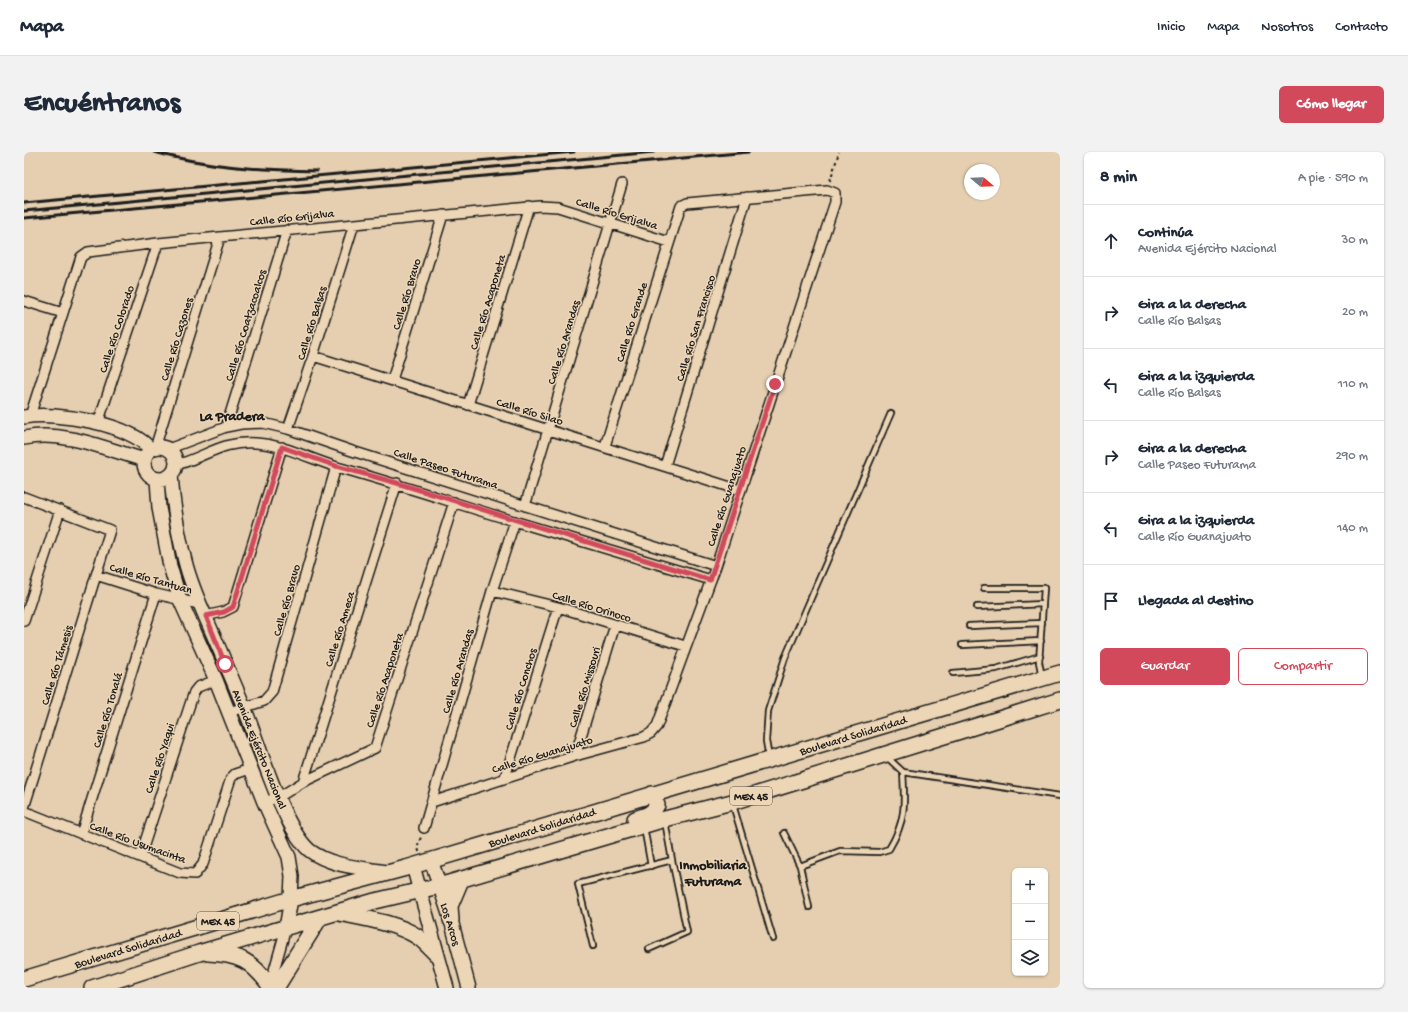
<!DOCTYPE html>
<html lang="es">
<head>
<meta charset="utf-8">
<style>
	:root { --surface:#fff; --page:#f2f2f3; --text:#1f2937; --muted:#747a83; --line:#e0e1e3; --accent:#d1495b }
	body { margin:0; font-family:"Gochi Hand",sans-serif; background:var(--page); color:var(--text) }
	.controls { position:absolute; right:12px; bottom:12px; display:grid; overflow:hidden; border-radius:6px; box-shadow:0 1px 3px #0004 }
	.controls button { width:36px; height:36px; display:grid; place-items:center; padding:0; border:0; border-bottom:1px solid var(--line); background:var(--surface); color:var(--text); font:20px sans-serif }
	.compass { position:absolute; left:940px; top:12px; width:36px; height:36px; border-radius:50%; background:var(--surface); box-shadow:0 1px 3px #0004; rotate:109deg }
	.stop { position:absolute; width:12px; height:12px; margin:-9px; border:3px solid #d1495b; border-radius:50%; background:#fff }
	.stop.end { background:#d1495b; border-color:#fff; box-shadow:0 1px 4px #0008 }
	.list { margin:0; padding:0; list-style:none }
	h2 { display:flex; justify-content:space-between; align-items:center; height:52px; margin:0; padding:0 16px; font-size:17px }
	h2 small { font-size:13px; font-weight:400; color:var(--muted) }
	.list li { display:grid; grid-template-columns:26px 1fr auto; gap:12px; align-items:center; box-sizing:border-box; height:72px; padding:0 16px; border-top:1px solid var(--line) }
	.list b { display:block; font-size:15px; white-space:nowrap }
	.list p { margin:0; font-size:13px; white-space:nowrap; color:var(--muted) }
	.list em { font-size:13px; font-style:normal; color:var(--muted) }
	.actions { display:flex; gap:8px; padding:12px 16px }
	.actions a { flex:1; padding:9px 0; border:1px solid var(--accent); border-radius:6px; text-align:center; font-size:14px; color:var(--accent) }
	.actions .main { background:var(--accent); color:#fff }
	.icon { flex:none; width:22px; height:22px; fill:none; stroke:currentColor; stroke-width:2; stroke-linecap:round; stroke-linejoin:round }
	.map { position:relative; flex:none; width:1036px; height:836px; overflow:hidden; border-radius:6px }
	header { display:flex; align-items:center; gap:24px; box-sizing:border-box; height:56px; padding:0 20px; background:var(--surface); border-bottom:1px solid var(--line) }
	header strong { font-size:19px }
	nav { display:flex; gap:22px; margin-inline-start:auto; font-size:14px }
	.intro { display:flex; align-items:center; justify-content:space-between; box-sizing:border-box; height:96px; padding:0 24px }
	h1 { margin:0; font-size:28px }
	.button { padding:10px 18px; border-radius:6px; background:var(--accent); color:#fff; font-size:14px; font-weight:700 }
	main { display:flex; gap:24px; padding:0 24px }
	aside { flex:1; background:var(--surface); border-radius:6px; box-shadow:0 1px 3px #0004 }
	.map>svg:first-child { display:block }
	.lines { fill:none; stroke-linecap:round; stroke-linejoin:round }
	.service-casing { stroke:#1c1c1c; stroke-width:8 }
	.minor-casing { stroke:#1c1c1c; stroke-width:12 }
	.secondary-casing { stroke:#1c1c1c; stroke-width:16 }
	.trunk-casing { stroke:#1c1c1c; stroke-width:18 }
	.path { stroke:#1c1c1c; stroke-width:2; stroke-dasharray:3 3; stroke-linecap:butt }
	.service { stroke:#edd6b6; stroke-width:4.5 }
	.minor { stroke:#edd6b6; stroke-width:9 }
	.secondary { stroke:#edd6b6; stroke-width:13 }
	.trunk { stroke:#edd6b6; stroke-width:15 }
	.rail { stroke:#1c1c1c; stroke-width:3 }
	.route { stroke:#d1495b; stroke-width:5 }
	.labels { text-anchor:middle; stroke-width:3; stroke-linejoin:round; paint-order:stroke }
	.shield { fill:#edd6b6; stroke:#5b544a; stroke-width:1 }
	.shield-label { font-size:11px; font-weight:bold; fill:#1c1c1c }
	.street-label { font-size:12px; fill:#1c1c1c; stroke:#edd6b6 }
	.quarter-label { font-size:14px; font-weight:bold; fill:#1c1c1c; stroke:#edd6b6 }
</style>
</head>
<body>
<header>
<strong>Mapa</strong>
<nav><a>Inicio</a><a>Mapa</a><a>Nosotros</a><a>Contacto</a></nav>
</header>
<div class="intro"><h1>Encuéntranos</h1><a class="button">Cómo llegar</a></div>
<main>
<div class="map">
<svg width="1036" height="836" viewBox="0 0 1036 836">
	<rect width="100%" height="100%" fill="#e5cfb0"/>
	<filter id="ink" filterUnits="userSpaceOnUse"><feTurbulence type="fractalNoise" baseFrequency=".025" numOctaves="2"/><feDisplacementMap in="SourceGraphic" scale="8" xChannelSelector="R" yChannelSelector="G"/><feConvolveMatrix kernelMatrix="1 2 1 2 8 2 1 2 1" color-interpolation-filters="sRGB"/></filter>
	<g filter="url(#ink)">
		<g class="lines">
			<g class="service-casing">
				<path id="service" d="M960 436H1020L1015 510 1018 525
					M953 455 1019 452
					M945 474 1018 471
					M938 493 1017 489
					M929 521 972 517 1016 504
					M863 605 879 620 1036 644
					M745 606 742 589 744 559 761 506 867 261
					M709 653 749 787
					M620 675 627 714
					M760 681 776 714
					M785 755 776 714 816 699 855 700 865 697C882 669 881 652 879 620
					M569 794 554 732 648 708 641 669
					M625 797 663 780 648 708"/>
			</g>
			<g class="minor-casing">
				<path id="minor" d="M0 149 39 161
					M289 204 716 338
					M368 228 419 63
					M444 253 505 54
					M6 264 55 111 57 105 64 100 134 91 516 54 534 55 645 90
					M74 271 134 91
					M202 275 263 78
					M264 277 289 204 330 72
					M131 296 196 85
					M144 297 202 275 217 272 239 271 264 277 328 299 692 414
					M152 313C182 305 199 288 232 291 261 293 286 307 313 315 374 332 433 352 493 370 557 389 622 409 687 428
					M641 314 723 45
					M0 345 86 378 0 656
					M501 354 598 32
					M72 423 132 442 175 452
					M468 439 534 455 661 494
					M181 464 199 460 209 455 258 295
					M0 469 36 358
					M205 560 240 549 248 540 312 315
					M551 604 591 473
					M481 625 534 455
					M279 630 373 331
					M240 650 255 645 279 630 351 596 430 350
					M408 650 551 604 620 585 627 581 633 574 692 414 811 50V41L803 38 663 51 657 54 581 294
					M0 659 156 721 171 722 179 712 207 626 211 622 226 617
					M400 676 468 439 491 369
					M57 682 132 442
					M116 705 170 540 174 535 192 528
					M245 836 262 776"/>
			</g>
			<g class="secondary-casing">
				<path id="secondary" d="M0 265C31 259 108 272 127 298
					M0 286C42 278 81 297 121 308
					M120 311a16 16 0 1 1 32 0a16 16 0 1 1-32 0Z
					M147 323C149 352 154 381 161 409 166 429 174 448 182 466 195 496 208 526 220 555 235 591 258 674 285 698 305 714 338 716 363 720
					M133 327 135 356 146 414 156 448 192 528 240 650 265 705 268 724 267 747 262 776
					M407 708 427 768 445 836
					M389 714 423 836"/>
			</g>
			<g class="trunk-casing">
				<path id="trunk" d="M611 667C620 664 628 663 633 653L628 642
					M315 761C339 766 373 771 394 785 400 789 406 796 412 802
					M427 768 426 754 437 728
					M184 801C215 802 228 809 246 834
					M0 827 267 747 382 716 1036 521
					M68 836 175 801 351 749 415 734 641 667 708 650 1036 548
					M252 836 295 767"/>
			</g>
			<path class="path" d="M806 29 815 0
				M395 700 394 693 397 685"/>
			<use href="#service" class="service"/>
			<use href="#minor" class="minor"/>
			<use href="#secondary" class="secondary"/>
			<use href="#trunk" class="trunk"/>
			<path class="rail" d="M130 0C182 15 238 18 293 19
				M0 51 550 0
				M0 59 630 0
				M0 66 725 0"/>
		</g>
	</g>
	<g class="lines" filter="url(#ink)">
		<path class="route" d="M201 512 182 464 200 460 209 455 258 295 312 314 373 331 686 428 751 232"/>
	</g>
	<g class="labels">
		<g class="shield">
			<rect x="706" y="635" width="42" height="18" rx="3"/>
			<rect x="173" y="760" width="42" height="18" rx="3"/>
		</g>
		<g class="shield-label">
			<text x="727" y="648">MEX 45</text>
			<text x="194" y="773">MEX 45</text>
		</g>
		<g class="street-label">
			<text transform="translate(593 61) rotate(17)" y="4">Calle Río Grijalva</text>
			<text transform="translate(268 65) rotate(-6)" y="4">Calle Río Grijalva</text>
			<text transform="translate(382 142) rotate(-73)" y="4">Calle Río Bravo</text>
			<text transform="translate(463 150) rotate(-73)" y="4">Calle Río Acaponeta</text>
			<text transform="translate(607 170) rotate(-73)" y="4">Calle Río Grande</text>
			<text transform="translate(287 171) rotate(-73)" y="4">Calle Río Balsas</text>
			<text transform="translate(221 173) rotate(-73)" y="4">Calle Río Coatzacoalcos</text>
			<text transform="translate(671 176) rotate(-73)" y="4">Calle Río San Francisco</text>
			<text transform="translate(92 177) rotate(-72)" y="4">Calle Río Colorado</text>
			<text transform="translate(152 187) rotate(-73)" y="4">Calle Río Cazones</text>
			<text transform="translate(539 190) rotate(-73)" y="4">Calle Río Arandas</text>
			<text transform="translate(506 259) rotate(17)" y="4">Calle Río Silao</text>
			<text transform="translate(422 316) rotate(18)" y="4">Calle Paseo Futurama</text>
			<text transform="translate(702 344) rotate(-72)" y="4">Calle Río Guanajuato</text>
			<text transform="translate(127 426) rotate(16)" y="4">Calle Río Tantuan</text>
			<text transform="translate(262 448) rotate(-74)" y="4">Calle Río Bravo</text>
			<text transform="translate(568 454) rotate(17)" y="4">Calle Río Orinoco</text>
			<text transform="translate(315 477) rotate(-73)" y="4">Calle Río Ameca</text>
			<text transform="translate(32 513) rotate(-73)" y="4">Calle Río Támesis</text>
			<text transform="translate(433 519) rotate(-74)" y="4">Calle Río Arandas</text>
			<text transform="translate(360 528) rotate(-72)" y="4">Calle Río Acaponeta</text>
			<text transform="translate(560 535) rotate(-73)" y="4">Calle Río Missouri</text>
			<text transform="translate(496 537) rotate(-73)" y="4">Calle Río Conchos</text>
			<text transform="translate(83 558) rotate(-73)" y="4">Calle Río Tonalá</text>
			<text transform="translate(829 583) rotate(-17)" y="4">Boulevard Solidaridad</text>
			<text transform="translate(236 597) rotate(68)" y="4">Avenida Ejército Nacional</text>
			<text transform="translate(518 602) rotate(-17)" y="4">Calle Río Guanajuato</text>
			<text transform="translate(135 606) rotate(-72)" y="4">Calle Río Yaqui</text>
			<text transform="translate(518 675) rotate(-17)" y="4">Boulevard Solidaridad</text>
			<text transform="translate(114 690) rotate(20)" y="4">Calle Río Usumacinta</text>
			<text transform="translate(427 772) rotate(73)" y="4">Los Arcos</text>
			<text transform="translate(104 796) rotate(-17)" y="4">Boulevard Solidaridad</text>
		</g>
		<g class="quarter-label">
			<text x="208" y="268">La Pradera</text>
			<text x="689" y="717">Inmobiliaria<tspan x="689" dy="16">Futurama</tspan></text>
		</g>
	</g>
</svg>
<div class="controls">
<button>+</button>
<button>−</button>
<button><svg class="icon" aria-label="layers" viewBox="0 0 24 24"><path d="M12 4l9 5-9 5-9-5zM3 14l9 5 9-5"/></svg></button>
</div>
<svg class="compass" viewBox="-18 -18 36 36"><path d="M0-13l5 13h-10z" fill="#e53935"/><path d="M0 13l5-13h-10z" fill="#747a83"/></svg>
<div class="stop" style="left:201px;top:512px"></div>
<div class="stop end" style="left:751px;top:232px"></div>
</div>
<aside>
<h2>8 min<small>A pie · 590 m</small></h2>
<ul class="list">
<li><svg class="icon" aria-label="ahead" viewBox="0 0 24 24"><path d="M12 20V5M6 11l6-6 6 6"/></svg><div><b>Continúa</b><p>Avenida Ejército Nacional</p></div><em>30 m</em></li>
<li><svg class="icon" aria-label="right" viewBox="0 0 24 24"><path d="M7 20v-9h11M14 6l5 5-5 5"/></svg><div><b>Gira a la derecha</b><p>Calle Río Balsas</p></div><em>20 m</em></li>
<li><svg class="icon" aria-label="left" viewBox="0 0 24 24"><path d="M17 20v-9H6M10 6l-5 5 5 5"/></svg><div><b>Gira a la izquierda</b><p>Calle Río Balsas</p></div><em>110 m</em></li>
<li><svg class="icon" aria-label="right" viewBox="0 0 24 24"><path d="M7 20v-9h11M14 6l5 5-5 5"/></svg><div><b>Gira a la derecha</b><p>Calle Paseo Futurama</p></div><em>290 m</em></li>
<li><svg class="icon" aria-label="left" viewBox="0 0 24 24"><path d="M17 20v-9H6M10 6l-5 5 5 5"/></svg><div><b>Gira a la izquierda</b><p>Calle Río Guanajuato</p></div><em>140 m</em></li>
<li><svg class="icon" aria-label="arrive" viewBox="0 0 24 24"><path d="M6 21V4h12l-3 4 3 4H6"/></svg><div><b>Llegada al destino</b></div></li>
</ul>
<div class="actions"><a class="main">Guardar</a><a>Compartir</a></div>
</aside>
</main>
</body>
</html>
